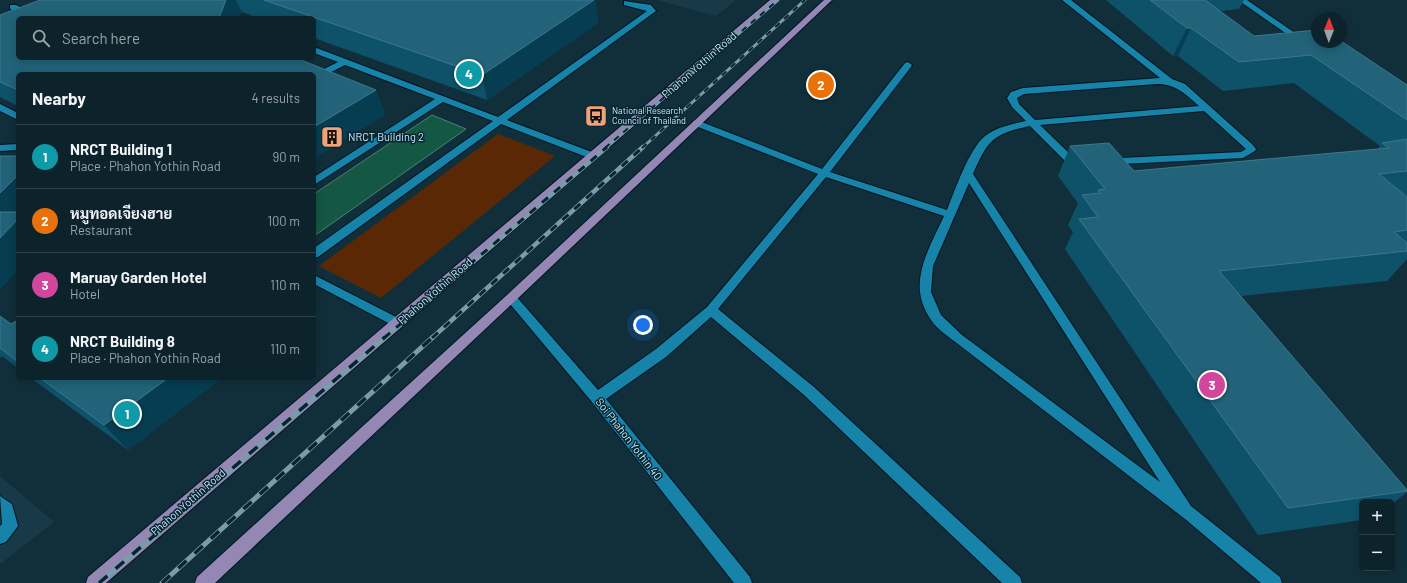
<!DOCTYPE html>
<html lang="en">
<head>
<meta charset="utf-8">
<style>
	:root { --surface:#0d232c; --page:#1b2f38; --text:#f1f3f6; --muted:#9aa4a9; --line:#2d4048; --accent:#2563eb }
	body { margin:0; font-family:Barlow,Sarabun,sans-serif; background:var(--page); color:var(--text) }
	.controls { position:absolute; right:12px; bottom:12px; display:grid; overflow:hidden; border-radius:6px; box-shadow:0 2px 10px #0003 }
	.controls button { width:36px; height:36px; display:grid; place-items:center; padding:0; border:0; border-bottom:1px solid var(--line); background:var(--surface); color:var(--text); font:20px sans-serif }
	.compass { position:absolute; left:1311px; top:12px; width:36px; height:36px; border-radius:50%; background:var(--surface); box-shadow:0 2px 10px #0003; rotate:1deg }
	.you { position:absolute; left:643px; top:325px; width:14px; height:14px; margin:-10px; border:3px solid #fff; border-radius:50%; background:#1a73e8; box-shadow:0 0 0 6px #1a73e833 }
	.badge { display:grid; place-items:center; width:26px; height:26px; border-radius:50%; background:var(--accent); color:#fff; font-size:13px; font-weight:700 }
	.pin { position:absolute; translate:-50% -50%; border:2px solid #fff; box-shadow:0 1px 4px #0006 }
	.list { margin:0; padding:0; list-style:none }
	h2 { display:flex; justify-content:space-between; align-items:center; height:52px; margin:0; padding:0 16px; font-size:17px }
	h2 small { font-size:13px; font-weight:400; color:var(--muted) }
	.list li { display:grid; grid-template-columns:26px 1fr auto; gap:12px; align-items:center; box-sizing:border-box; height:64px; padding:0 16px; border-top:1px solid var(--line) }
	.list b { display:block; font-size:15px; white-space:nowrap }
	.list p { margin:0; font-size:13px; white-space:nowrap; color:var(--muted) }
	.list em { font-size:13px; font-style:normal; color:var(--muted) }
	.icon { flex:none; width:22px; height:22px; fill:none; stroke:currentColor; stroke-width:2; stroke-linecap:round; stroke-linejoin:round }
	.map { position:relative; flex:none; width:1407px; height:583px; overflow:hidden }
	.search { position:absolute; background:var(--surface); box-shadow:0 2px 10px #0003; left:16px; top:16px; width:300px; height:44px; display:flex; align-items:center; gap:10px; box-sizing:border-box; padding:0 14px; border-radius:6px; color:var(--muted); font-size:15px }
	.panel { position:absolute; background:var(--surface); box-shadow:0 2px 10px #0003; left:16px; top:72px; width:300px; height:308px; border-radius:6px }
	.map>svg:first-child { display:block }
	.built { fill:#183a48 }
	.green { fill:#5b2806 }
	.water { fill:#145743; stroke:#4a837a }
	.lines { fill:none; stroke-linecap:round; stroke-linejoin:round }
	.minor-casing { stroke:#001622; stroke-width:2 }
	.major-casing { stroke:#001622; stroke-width:2 }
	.minor { fill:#1883a9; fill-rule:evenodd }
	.major { fill:#9487b3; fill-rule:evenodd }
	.rail-far2-casing { stroke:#7a9baa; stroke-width:3 }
	.rail-far1-casing { stroke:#7a9baa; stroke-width:4.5 }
	.rail-casing { stroke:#7a9baa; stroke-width:5 }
	.rail-far2 { stroke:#062531; stroke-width:2; stroke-dasharray:6; stroke-linecap:butt }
	.rail-far1 { stroke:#062531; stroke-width:3; stroke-dasharray:8; stroke-linecap:butt }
	.rail { stroke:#062531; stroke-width:3.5; stroke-dasharray:11; stroke-linecap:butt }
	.wall { fill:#0e526a }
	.shaded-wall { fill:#073d51 }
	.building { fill:#22637a; stroke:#3c788e }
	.labels { text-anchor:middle; stroke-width:3; stroke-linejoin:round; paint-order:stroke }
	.far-poi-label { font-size:9px; fill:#c9ebfc; stroke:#062531; text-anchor:start }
	.street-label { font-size:11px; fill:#c9ebfc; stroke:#062531 }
	.poi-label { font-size:11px; fill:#c9ebfc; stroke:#062531; text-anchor:start }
</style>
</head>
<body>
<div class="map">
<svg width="1407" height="583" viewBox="0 0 1407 583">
	<rect width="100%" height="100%" fill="#112f3b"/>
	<path class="built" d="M657 0H736L716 16Z
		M0 476 54 522 0 564Z"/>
	<path class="green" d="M498 134 555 156 381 298 319 266Z"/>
	<path class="water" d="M432 115 466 129 314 236V194Z"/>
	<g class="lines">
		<g class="minor-casing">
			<path id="minor" d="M1062 0H1071L1172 79 1185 84 1252 144 1256 149 1255 151 1243 158 1081 166 1066 162 1030 126C993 134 988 140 973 174L1191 506 1280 577 1282 583H1261L1185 519 954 341C946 335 936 328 931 320 906 284 928 251 944 216L826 177 718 309 814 387 1020 577 1022 583H1002L804 395 711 317 666 357 606 399 750 577 752 583H734L592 402 505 298 507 295H515L598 390 656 349 707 307 818 174 693 125V121H699L822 169 905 63 908 62 912 65 911 67 830 172 947 210C955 190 969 149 985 136 997 127 1012 124 1026 121L1012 107 1007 98 1011 92 1023 88 1160 78ZM1157 84C1176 84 1185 94 1199 106L1035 120 1019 104 1017 98 1024 94ZM1204 111 1246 149 1241 152 1081 160 1074 158 1040 125ZM969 183 1160 482 962 335 941 315 931 292 933 266Z
				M1238 0H1247L1308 42 1304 44H1301Z
				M624 1 651 5 656 11 507 120 597 154 598 156 597 158H589L501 124 318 257 314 258V248L493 121 443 102 314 185V177L435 99 345 65 314 81V74L338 62 314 53V47L498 117 647 11 624 5Z
				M10 5H16L43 18H32L10 9Z
				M0 104 18 113V120L0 111Z
				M18 144V150L0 151V145Z
				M314 275 402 320 404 323 402 326H394L314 284Z
				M0 496 12 504 18 526 6 542 0 544V526L2 524Z"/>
		</g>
		<g class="major-casing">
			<path id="major" d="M770 0H779L106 583H86L88 577Z
				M824 0H832L515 301 215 583H195L197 577 507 295Z"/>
		</g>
		<use href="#minor" class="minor"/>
		<use href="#major" class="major"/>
		<g class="rail-far2-casing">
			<path id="rail-far2" d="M605 148 778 0
				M642 148 805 0"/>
		</g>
		<g class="rail-far1-casing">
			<path id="rail-far1" d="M384 338 607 147
				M432 338 643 147"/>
		</g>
		<g class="rail-casing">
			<path id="rail" d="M99 583 385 337
				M162 583 433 337"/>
		</g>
		<use href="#rail-far2" class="rail-far2"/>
		<use href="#rail-far1" class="rail-far1"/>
		<use href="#rail" class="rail"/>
	</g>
	<path class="wall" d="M40 0H595L598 23 487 100 314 38V18H258L242 12 18 18V58L376 90 385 115 18 74V106L0 97V15Z
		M1106 0H1244L1239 9 1219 11 1254 36 1407 85V259L1387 281 1241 296 1407 490V492L1392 504V502H1362V520L1258 535 1065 249 1073 232 1068 225 1078 203 1058 176 1070 146 1134 171 1378 149 1380 146 1294 83 1223 91 1178 56H1173Z
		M0 316 11 324 18 320V368L2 356 0 358Z
		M31 378H222L128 450Z"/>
	<path class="shaded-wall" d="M226 0H236L242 12 239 18H219Z
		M594 0H595L598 23 487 100 482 75Z
		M1187 28H1191L1178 56H1173Z
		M376 90 385 115 314 159V127Z
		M18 175V270L0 290V238L12 225 0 211V193Z
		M168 378H222L128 450 104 425Z"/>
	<path class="building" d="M40 0H226L219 18H18V58H296L376 90 314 127V74H18V90L0 82V15Z
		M264 0H594L482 75Z
		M1150 0H1205L1254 36 1317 30V42H1341V41L1407 85V120L1311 55 1239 62 1191 28H1187Z
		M1407 139V171L1379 174 1407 197V230L1394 232 1407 243V251L1219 271 1407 490V491L1288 508 1079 219 1098 217 1082 195 1100 193 1098 190 1105 189 1070 146 1109 143 1134 171 1389 148 1382 143Z
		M0 156H18V175L0 193Z
		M0 212H18V219L0 238Z
		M0 316 11 324 18 320V362L0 348Z
		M40 378H168L104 425Z"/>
	<defs>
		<g id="bus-square" transform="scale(1.15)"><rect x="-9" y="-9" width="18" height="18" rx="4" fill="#f0a279" stroke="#062531"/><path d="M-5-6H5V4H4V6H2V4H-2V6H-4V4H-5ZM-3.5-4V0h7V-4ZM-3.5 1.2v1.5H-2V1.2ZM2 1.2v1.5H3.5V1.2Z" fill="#111"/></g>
		<g id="building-square" transform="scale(1.15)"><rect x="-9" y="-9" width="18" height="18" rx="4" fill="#f0a279" stroke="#062531"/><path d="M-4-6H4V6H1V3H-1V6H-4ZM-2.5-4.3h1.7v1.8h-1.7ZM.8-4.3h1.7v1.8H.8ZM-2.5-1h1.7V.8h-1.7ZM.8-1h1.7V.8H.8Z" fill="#111"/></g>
	</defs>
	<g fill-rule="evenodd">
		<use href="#bus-square" x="596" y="116"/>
		<use href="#building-square" x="332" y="137"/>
	</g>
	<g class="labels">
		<g class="far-poi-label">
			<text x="612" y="114">National Research<tspan x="612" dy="10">Council of Thailand</tspan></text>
		</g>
		<g class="street-label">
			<text transform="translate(699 65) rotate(-41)" y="4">Phahon Yothin Road</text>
			<text transform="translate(435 291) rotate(-41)" y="4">Phahon Yothin Road</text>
			<text transform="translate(629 439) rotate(52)" y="4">Soi Phahon Yothin 40</text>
			<text transform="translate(188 502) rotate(-41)" y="4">Phahon Yothin Road</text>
		</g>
		<g class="poi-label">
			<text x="348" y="141">NRCT Building 2</text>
		</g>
	</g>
</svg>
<div class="controls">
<button>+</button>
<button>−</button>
</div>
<svg class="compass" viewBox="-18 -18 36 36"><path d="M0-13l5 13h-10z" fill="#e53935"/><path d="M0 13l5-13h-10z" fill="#9aa4a9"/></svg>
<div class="you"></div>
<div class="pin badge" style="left:127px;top:414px;background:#0f9aa8">1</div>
<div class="pin badge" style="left:821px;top:85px;background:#e8710a">2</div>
<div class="pin badge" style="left:1212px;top:385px;background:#d1479c">3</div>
<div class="pin badge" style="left:469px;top:74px;background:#0f9aa8">4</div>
<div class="search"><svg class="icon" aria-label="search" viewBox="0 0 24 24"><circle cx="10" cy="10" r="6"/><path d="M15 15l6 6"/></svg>Search here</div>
<section class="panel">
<h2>Nearby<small>4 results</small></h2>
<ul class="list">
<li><span class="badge" style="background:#0f9aa8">1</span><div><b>NRCT Building 1</b><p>Place · Phahon Yothin Road</p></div><em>90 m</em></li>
<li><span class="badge" style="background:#e8710a">2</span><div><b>หมูทอดเจียงฮาย</b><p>Restaurant</p></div><em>100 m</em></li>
<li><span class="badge" style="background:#d1479c">3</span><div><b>Maruay Garden Hotel</b><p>Hotel</p></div><em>110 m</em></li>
<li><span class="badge" style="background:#0f9aa8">4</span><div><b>NRCT Building 8</b><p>Place · Phahon Yothin Road</p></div><em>110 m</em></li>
</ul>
</section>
</div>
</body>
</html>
